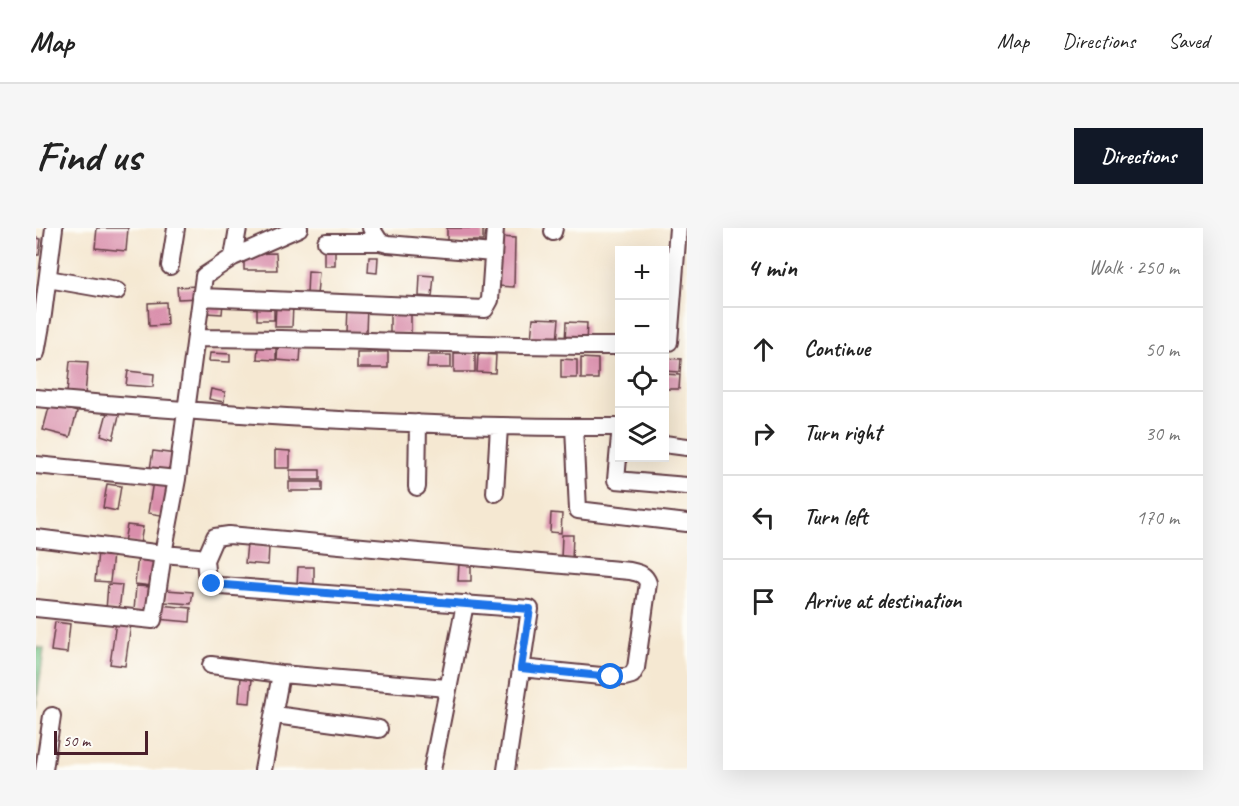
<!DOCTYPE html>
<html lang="en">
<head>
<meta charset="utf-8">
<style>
	:root { --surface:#fff; --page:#f6f6f6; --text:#222; --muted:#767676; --line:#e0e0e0; --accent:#111827 }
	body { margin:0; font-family:Caveat,sans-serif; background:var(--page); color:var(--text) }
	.controls { position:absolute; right:18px; top:18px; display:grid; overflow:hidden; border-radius:0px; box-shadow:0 6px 24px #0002 }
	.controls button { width:54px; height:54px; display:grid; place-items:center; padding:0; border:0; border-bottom:2px solid var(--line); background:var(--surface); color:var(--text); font:30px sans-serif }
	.scale { position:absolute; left:18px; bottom:15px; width:94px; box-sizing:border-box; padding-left:6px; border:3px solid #4a1f2b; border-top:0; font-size:16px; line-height:21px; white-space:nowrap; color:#4a1f2b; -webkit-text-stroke:4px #fdfcf7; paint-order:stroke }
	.stop { position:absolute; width:18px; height:18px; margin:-14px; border:4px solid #1a73e8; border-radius:50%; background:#fff }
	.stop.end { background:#1a73e8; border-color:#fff; box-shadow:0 2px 6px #0008 }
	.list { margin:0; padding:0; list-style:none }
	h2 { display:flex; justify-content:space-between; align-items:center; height:78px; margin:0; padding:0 24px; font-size:26px }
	h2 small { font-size:20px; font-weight:400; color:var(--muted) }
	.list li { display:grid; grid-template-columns:39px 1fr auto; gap:18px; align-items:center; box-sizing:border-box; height:84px; padding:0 24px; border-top:2px solid var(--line) }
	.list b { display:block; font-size:22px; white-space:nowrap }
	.list em { font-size:20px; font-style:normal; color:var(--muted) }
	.icon { flex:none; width:33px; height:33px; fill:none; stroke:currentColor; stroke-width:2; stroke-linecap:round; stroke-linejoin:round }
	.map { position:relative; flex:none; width:651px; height:542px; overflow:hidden; border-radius:0px }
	header { display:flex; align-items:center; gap:36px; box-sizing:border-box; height:84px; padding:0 30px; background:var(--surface); border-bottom:2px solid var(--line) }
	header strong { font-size:28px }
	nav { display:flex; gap:33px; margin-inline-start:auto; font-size:21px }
	.intro { display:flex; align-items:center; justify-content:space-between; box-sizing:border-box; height:144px; padding:0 36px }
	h1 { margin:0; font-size:42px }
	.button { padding:15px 27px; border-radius:0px; background:var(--accent); color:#fff; font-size:21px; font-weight:700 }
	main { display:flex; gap:36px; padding:0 36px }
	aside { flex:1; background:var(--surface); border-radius:0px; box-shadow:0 6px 24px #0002 }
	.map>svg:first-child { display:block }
	.green { fill:#76c789; stroke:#60735a; stroke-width:1.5 }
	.building { fill:#d98eab }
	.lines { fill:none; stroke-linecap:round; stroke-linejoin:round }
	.minor-casing { stroke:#643d44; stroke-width:20 }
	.minor { stroke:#fff; stroke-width:16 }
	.route { stroke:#1a73e8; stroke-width:8 }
</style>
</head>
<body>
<header>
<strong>Map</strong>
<nav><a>Map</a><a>Directions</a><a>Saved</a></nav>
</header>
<div class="intro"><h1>Find us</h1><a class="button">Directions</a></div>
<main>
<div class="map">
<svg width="651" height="542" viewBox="0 0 651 542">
	<rect width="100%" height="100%" fill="#fdfcf7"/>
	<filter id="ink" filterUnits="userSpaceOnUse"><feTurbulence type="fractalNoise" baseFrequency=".0167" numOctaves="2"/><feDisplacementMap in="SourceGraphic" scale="12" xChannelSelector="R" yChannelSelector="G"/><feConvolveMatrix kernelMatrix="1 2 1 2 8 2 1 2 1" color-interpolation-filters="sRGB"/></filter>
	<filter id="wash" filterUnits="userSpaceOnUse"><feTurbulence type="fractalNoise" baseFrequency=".008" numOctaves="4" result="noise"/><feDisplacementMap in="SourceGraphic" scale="24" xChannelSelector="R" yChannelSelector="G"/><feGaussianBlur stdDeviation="1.35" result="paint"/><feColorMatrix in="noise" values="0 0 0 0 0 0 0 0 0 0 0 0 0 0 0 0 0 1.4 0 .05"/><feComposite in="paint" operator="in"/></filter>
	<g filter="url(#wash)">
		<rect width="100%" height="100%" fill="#f5e8d2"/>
		<path class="green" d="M0 419 8 421 0 480Z"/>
		<g id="blocks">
			<path class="building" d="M61 0H92L90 23 59 20Z
				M411 0H447V13H411Z
				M463 9 479 10 478 59 462 58Z
				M0 10 5 11 3 27H0Z
				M288 18H299V38H288Z
				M240 25 241 42H208V26Z
				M333 29H342L341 45 332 44Z
				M272 43 283 44 281 67 271 66Z
				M384 47 398 48 396 69 383 68Z
				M162 58 163 70 142 71 141 59Z
				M130 74 131 97 113 98 112 75Z
				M170 74 187 75 186 86 170 85Z
				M221 76H238V92H221Z
				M240 77H257L256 99H239Z
				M311 78H331L330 105 310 104Z
				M354 80 375 81V106H354Z
				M497 90 523 91 521 114 495 112Z
				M530 94 551 95 550 115 529 114Z
				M222 117 240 118V132L221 131Z
				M242 117 265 119 264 134 241 132Z
				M321 124H352V140H321Z
				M174 125 194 126V134L173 133Z
				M418 125H439V144H418Z
				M442 126 460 127 459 145 441 144Z
				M392 127H415V140H391Z
				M545 130 562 131V151H545Z
				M628 130 645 131 644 144 628 143Z
				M525 131 541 132V150H525Z
				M34 133 52 134 49 167 31 165Z
				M92 143 118 146 117 159 90 157Z
				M628 146 644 147 643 161H628Z
				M175 161 189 164 188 174 173 171Z
				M14 176 41 184 34 209 7 202Z
				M72 181 84 184 77 211 65 207Z
				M239 222 254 223V240H239Z
				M117 223 140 226 137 244 114 241Z
				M254 242H284V252H254Z
				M117 253 136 256 131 288 112 285Z
				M253 254H286V263H253Z
				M71 256 85 258 81 283 67 280Z
				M515 285 526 286 525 305 514 304Z
				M91 297 107 299 104 316 88 314Z
				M526 307H537L536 331H525Z
				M211 316 233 318 232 337 209 335Z
				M62 324 77 326 74 354 59 353Z
				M102 328 119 330 116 358 99 356Z
				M423 335H435V353H422Z
				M262 339H278V358L261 357Z
				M72 356 86 357 83 383 70 382Z
				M100 358 115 359 113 385 98 383Z
				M130 362 157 364 155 376 129 374Z
				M123 377 155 380 154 394 121 391Z
				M19 394 34 396 31 425 15 423Z
				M80 394 95 396 89 438 74 436Z
				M205 449 216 450 214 475 203 474Z"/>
		</g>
	</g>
	<g filter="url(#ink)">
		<use href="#blocks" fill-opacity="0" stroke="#643d44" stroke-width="1.5"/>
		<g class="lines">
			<g class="minor-casing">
				<path id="minor" d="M335 0 344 14 352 16 457 25
					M517 4 518 0
					M290 14H344
					M197 29 202 0
					M134 38 140 0
					M12 51 81 63
					M165 69 449 81 454 72 459 0
					M160 110C301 110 442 118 584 118
					M628 114H633L642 0
					M0 125 7 86 18 0
					M0 170C179 186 358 198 538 199L542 282 651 295
					M538 199H584
					M584 208 580 252 651 258
					M628 216 651 219
					M0 237 141 251
					M381 259 382 195
					M459 265 463 199
					M0 310 127 326 141 251 168 48 197 29 263 0
					M169 332 179 309 193 307 594 343C603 345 609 346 612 355L600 440 596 447 589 449H575L485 440
					M0 380 117 392 127 326 162 329 169 332 171 352 176 356 185 358 494 381 470 542
					M175 437 245 446 411 460
					M239 487 343 501
					M8 542 16 488
					M227 542 245 446
					M396 542 429 376"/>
			</g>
			<use href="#minor" class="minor"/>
		</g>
	</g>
	<g class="lines" filter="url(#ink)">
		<path class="route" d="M176 356 494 381 485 440 575 449"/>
	</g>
</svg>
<div class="controls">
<button>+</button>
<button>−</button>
<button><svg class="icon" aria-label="locate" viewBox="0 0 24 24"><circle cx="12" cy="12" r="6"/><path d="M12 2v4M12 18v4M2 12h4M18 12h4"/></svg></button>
<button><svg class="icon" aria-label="layers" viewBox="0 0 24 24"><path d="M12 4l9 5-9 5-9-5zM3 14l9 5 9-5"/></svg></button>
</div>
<div class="scale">50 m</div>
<div class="stop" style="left:575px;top:449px"></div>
<div class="stop end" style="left:176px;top:356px"></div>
</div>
<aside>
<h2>4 min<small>Walk · 250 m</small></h2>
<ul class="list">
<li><svg class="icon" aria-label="ahead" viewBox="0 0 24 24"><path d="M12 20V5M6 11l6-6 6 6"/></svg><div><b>Continue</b></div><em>50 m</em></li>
<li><svg class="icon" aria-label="right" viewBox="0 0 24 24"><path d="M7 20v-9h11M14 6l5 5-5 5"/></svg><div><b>Turn right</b></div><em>30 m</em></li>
<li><svg class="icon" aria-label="left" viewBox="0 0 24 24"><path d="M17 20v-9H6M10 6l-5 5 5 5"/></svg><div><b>Turn left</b></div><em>170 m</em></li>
<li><svg class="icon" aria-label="arrive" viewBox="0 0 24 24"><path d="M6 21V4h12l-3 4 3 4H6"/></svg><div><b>Arrive at destination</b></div></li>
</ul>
</aside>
</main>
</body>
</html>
